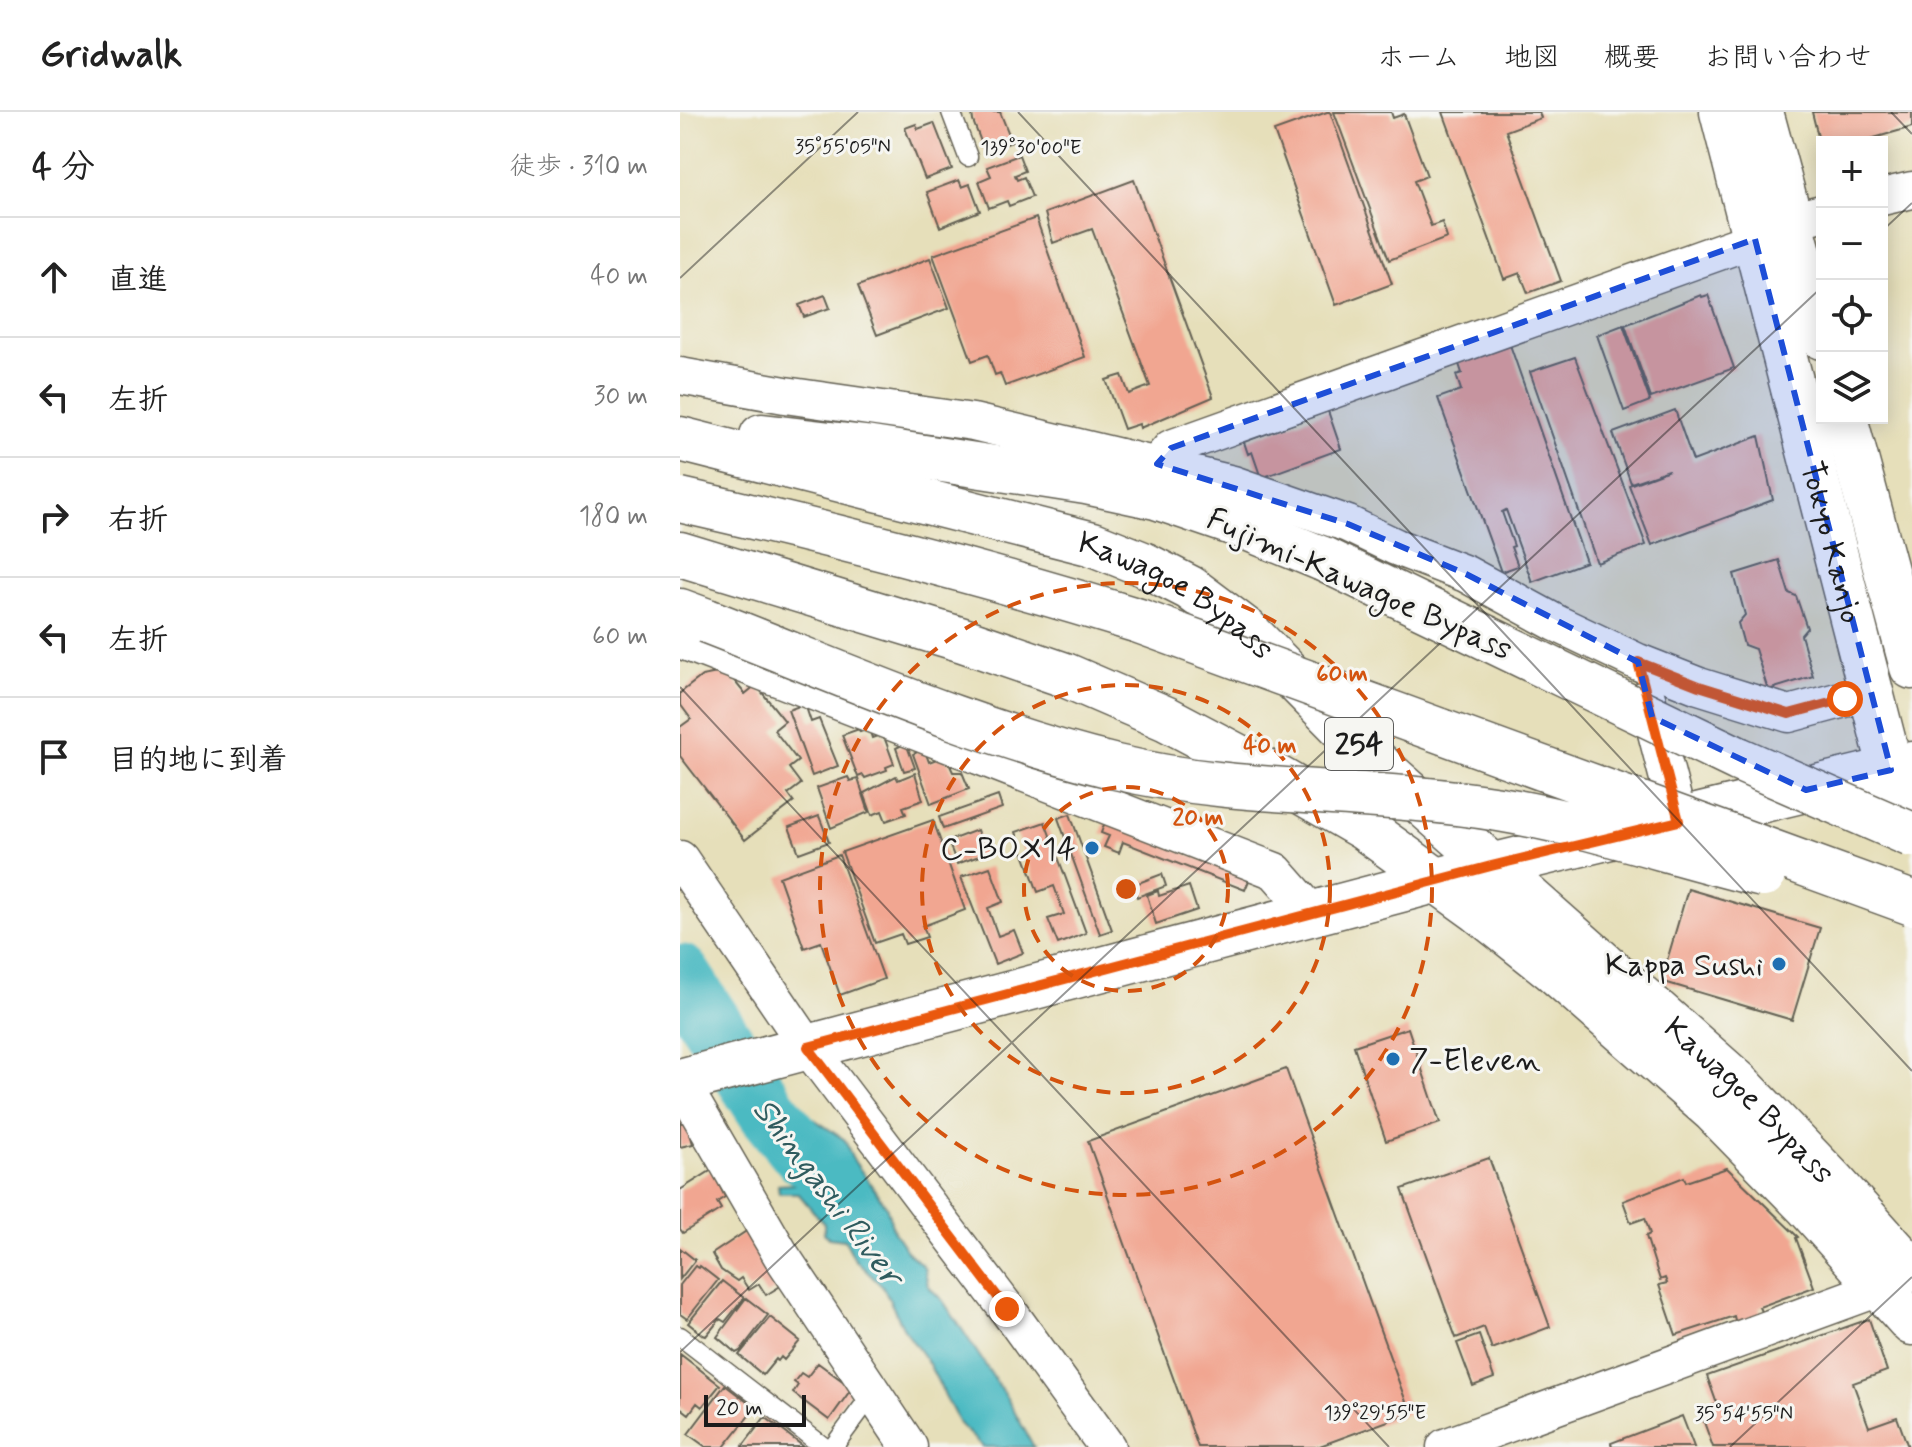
<!DOCTYPE html>
<html lang="ja">
<head>
<meta charset="utf-8">
<style>
	:root { --surface:#fff; --page:#f2f2f2; --text:#222; --muted:#767676; --line:#e0e0e0 }
	body { margin:0; font-family:Mynerve,"Klee One",sans-serif; background:var(--page); color:var(--text) }
	.controls { position:absolute; right:24px; top:24px; display:grid; overflow:hidden; border-radius:0px; box-shadow:0 4px 20px #0003 }
	.controls button { width:72px; height:72px; display:grid; place-items:center; padding:0; border:0; border-bottom:2px solid var(--line); background:var(--surface); color:var(--text); font:40px sans-serif }
	.scale { position:absolute; left:24px; bottom:20px; width:102px; box-sizing:border-box; padding-left:8px; border:4px solid #1c1c1c; border-top:0; font-size:22px; line-height:28px; white-space:nowrap; color:#1c1c1c; -webkit-text-stroke:6px #f6f6f2; paint-order:stroke }
	.stop { position:absolute; width:24px; height:24px; margin:-18px; border:6px solid #ea580c; border-radius:50%; background:#fff }
	.stop.end { background:#ea580c; border-color:#fff; box-shadow:0 2px 8px #0008 }
	.list { margin:0; padding:0; list-style:none }
	h2 { display:flex; justify-content:space-between; align-items:center; height:104px; margin:0; padding:0 32px; font-size:34px }
	h2 small { font-size:26px; font-weight:400; color:var(--muted) }
	.list li { display:grid; grid-template-columns:52px 1fr auto; gap:24px; align-items:center; box-sizing:border-box; height:120px; padding:0 32px; border-top:2px solid var(--line) }
	.list b { display:block; font-size:30px; white-space:nowrap }
	.list em { font-size:26px; font-style:normal; color:var(--muted) }
	.icon { flex:none; width:44px; height:44px; fill:none; stroke:currentColor; stroke-width:2; stroke-linecap:round; stroke-linejoin:round }
	.map { position:relative; flex:none; width:1232px; height:1335px; overflow:hidden }
	header { display:flex; align-items:center; gap:48px; box-sizing:border-box; height:112px; padding:0 40px; background:var(--surface); border-bottom:2px solid var(--line) }
	header strong { font-size:38px }
	nav { display:flex; gap:44px; margin-inline-start:auto; font-size:28px }
	main { display:flex }
	aside { flex:1; background:var(--surface) }
	.map>svg:first-child { display:block }
	.water { fill:#4cbac2; stroke:#346b6f; stroke-width:2 }
	.lines { fill:none; stroke-linecap:round; stroke-linejoin:round }
	.river { stroke:#4cbac2; stroke-width:62 }
	.building { fill:#f1a691 }
	.lane-casing { stroke:#636053; stroke-width:21 }
	.street-casing { stroke:#636053; stroke-width:39 }
	.secondary-casing { stroke:#636053; stroke-width:47 }
	.highway-casing { stroke:#636053; stroke-width:47 }
	.lane { stroke:#fff; stroke-width:18 }
	.street { stroke:#fff; stroke-width:36 }
	.secondary { stroke:#fff; stroke-width:44 }
	.highway { stroke:#fff; stroke-width:44 }
	.highway-bridge-casing { stroke:#636053; stroke-width:47; stroke-linecap:butt }
	.highway-bridge { stroke:#fff; stroke-width:44 }
	.route { stroke:#ea580c; stroke-width:10 }
	.marked { fill:#1d4ed8; fill-opacity:0.2; stroke:#1d4ed8; stroke-width:6; stroke-dasharray:16 10; stroke-linejoin:round }
	.ticks { fill:none; stroke:#1c1c1c; stroke-width:2; stroke-opacity:0.45 }
	.ring { fill:none; stroke:#d4530e; stroke-width:4; stroke-dasharray:14 10 }
	.poi-dot { fill:#1f6fb2; stroke:#f6f6f2; stroke-width:3 }
	.labels { text-anchor:middle; stroke-width:6; stroke-linejoin:round; paint-order:stroke }
	.shield { fill:#f6f6f2; stroke:#5d5d5c; stroke-width:2 }
	.shield-label { font-size:30px; font-weight:bold; fill:#1c1c1c }
	.street-label { font-size:32px; fill:#1c1c1c; stroke:#f6f6f2 }
	.poi-label { font-size:32px; fill:#1c1c1c; stroke:#f6f6f2; text-anchor:end }
	.water-label { font-size:34px; font-style:italic; fill:#2f5b5e; stroke:#f6f6f2 }
	.ticks-label { font-size:20px; text-anchor:middle; fill:#1c1c1c; stroke:#f6f6f2; stroke-width:6; stroke-linejoin:round; paint-order:stroke }
	.centre { fill:#d4530e; stroke:#f6f6f2; stroke-width:4 }
	.ring-label { font-size:24px; text-anchor:middle; font-weight:bold; fill:#d4530e; stroke:#f6f6f2; stroke-width:6; stroke-linejoin:round; paint-order:stroke }
</style>
</head>
<body>
<header>
<strong>Gridwalk</strong>
<nav><a>ホーム</a><a>地図</a><a>概要</a><a>お問い合わせ</a></nav>
</header>
<main>
<aside>
<h2>4 分<small>徒歩 · 310 m</small></h2>
<ul class="list">
<li><svg class="icon" aria-label="ahead" viewBox="0 0 24 24"><path d="M12 20V5M6 11l6-6 6 6"/></svg><div><b>直進</b></div><em>40 m</em></li>
<li><svg class="icon" aria-label="left" viewBox="0 0 24 24"><path d="M17 20v-9H6M10 6l-5 5 5 5"/></svg><div><b>左折</b></div><em>30 m</em></li>
<li><svg class="icon" aria-label="right" viewBox="0 0 24 24"><path d="M7 20v-9h11M14 6l5 5-5 5"/></svg><div><b>右折</b></div><em>180 m</em></li>
<li><svg class="icon" aria-label="left" viewBox="0 0 24 24"><path d="M17 20v-9H6M10 6l-5 5 5 5"/></svg><div><b>左折</b></div><em>60 m</em></li>
<li><svg class="icon" aria-label="arrive" viewBox="0 0 24 24"><path d="M6 21V4h12l-3 4 3 4H6"/></svg><div><b>目的地に到着</b></div></li>
</ul>
</aside>
<div class="map">
<svg width="1232" height="1335" viewBox="0 0 1232 1335">
	<rect width="100%" height="100%" fill="#f6f6f2"/>
	<filter id="ink" filterUnits="userSpaceOnUse"><feTurbulence type="fractalNoise" baseFrequency=".0125" numOctaves="2"/><feDisplacementMap in="SourceGraphic" scale="16" xChannelSelector="R" yChannelSelector="G"/><feConvolveMatrix kernelMatrix="1 2 1 2 8 2 1 2 1" color-interpolation-filters="sRGB"/></filter>
	<filter id="wash" filterUnits="userSpaceOnUse"><feTurbulence type="fractalNoise" baseFrequency=".006" numOctaves="4" result="noise"/><feDisplacementMap in="SourceGraphic" scale="32" xChannelSelector="R" yChannelSelector="G"/><feGaussianBlur stdDeviation="1.8" result="paint"/><feColorMatrix in="noise" values="0 0 0 0 0 0 0 0 0 0 0 0 0 0 0 0 0 1.4 0 .05"/><feComposite in="paint" operator="in"/></filter>
	<g filter="url(#wash)">
		<rect width="100%" height="100%" fill="#e6dfba"/>
		<path class="water" d="M94 970 109 981 119 997 165 1028 172 1046 206 1094 214 1120 227 1139 244 1155 248 1174 263 1189 289 1228 325 1283 354 1335H303L280 1313 249 1252 224 1217 203 1175 175 1148 165 1128 149 1126 144 1121V1112L118 1081H99L98 1073 114 1072 94 1044 100 1030 66 978Z"/>
		<g class="lines">
			<path class="river" d="M0 863 88 999 124 1043"/>
		</g>
		<g id="blocks">
			<path class="building" d="M296 0H320L332 30 305 40 293 9 292 1Z
				M647 0H650L712 172 656 193 594 19Z
				M654 0H711L713 6 724 2 747 64 734 69 751 114 762 110 767 126 709 148Z
				M763 0H859L861 6 826 19 881 169 848 181 840 161 824 167Z
				M1132 0H1232V15L1180 30H1142L1141 37Z
				M254 11 272 57 245 67 225 16 236 12 238 17Z
				M339 43 345 59 335 63 337 68 344 65 352 85 329 94 327 89 309 96 299 69 311 64 307 55Z
				M279 68 282 75 290 72 300 99 260 115 247 80Z
				M454 68 533 285 460 316 459 312 444 317 426 268 442 263 449 282 470 274 412 117 373 131 365 101Z
				M356 106 405 245 325 274 320 261 315 263 308 243 292 249 253 143Z
				M250 146 269 196 197 223 178 174Z
				M145 183 150 196 124 205 119 193Z
				M1021 183 1022 185 1028 183 1054 256 971 286 945 213Z
				M943 213 970 289 944 299 917 223Z
				M829 230 906 450 852 470 826 398 822 400 834 434 831 435 838 454 821 460 758 286 781 278 776 263 782 261 778 249Z
				M895 245 966 433 917 451 850 260Z
				M995 298 1013 349 1079 324 1093 388 972 433 949 373 989 358 951 371 933 321Z
				M648 299 661 337 581 366 572 340 568 342 564 330Z
				M1099 448 1109 481 1116 484 1127 516 1121 523 1133 564 1088 578 1075 537 1064 533 1058 511 1065 503 1054 462Z
				M37 561 52 566 65 582 76 573 105 609 94 618 118 649 109 656 121 672 108 682 114 690 65 728 0 644V615L11 607 0 592V581L22 564Z
				M125 592 131 610 139 607 158 654 132 664 108 598Z
				M179 617 180 620 189 617 192 626 203 622 214 652 206 655 207 658 185 666 183 663 178 665 162 623Z
				M226 631 235 656 224 659 216 636Z
				M244 637 249 650 262 645 267 647 273 660H282L289 677 251 692 233 642Z
				M235 661 243 688 223 695 226 702 206 709 202 699 192 703 184 681 216 664 218 668Z
				M168 665 170 669 178 667 189 700 151 716 137 676Z
				M318 684 322 696 263 717 259 705Z
				M390 702 432 818 420 822 378 706Z
				M139 704 149 730 119 741 109 715Z
				M253 708 285 798 243 814 247 825 225 832 221 822 195 831 162 740Z
				M365 710 406 821 378 832 368 807 384 802 374 774 358 780 336 720Z
				M425 710 570 766 565 778 443 730 439 741 424 735 429 724 421 721Z
				M297 718 305 742 277 752 268 729Z
				M159 743 204 867 160 883 141 830 124 836 99 765Z
				M310 755 323 790 308 796 318 824 334 818 343 841 315 852 281 765Z
				M482 762 486 774 457 785 453 773Z
				M509 774 517 798 476 812 467 783 478 779 479 784Z
				M1008 777 1140 816 1112 908 981 869Z
				M728 916 760 1011 706 1029 674 934Z
				M606 957 730 1301 637 1335H518L408 1029Z
				M7 1010 13 1032 0 1035V1011Z
				M809 1046 870 1215 812 1237 804 1215 776 1226 722 1077Z
				M1047 1056 1118 1125 1116 1126 1134 1175 1079 1195 1082 1202 1056 1212 1054 1204 996 1223 979 1173 987 1171 985 1166 980 1168 966 1124 970 1122 965 1106 951 1111 943 1089 1004 1065 1006 1070Z
				M32 1058 45 1085 37 1090 41 1097 3 1121 0 1117V1078Z
				M74 1114 107 1170 86 1183 79 1172 69 1178 61 1166 57 1169 41 1158 32 1142Z
				M0 1136 15 1148 0 1167Z
				M15 1154 19 1156 20 1154 38 1168 7 1207 0 1202V1173Z
				M42 1169 64 1186 45 1210 40 1207 26 1224 23 1223 8 1211Z
				M66 1186 88 1203 60 1239 56 1241 37 1225Z
				M90 1205 120 1229 104 1248 101 1245 98 1249 96 1247 83 1263 59 1243Z
				M1189 1207 1207 1259 1173 1271 1189 1315 1217 1305 1228 1335H1033L1020 1299 1037 1292 1027 1264Z
				M799 1223 814 1266 793 1274 777 1231Z
				M0 1242 40 1273 22 1295 17 1291 9 1302 0 1295Z
				M138 1251 172 1276 149 1308 113 1281 118 1273 114 1270 121 1261 127 1265Z
				M45 1273 75 1296 44 1335H26L8 1322Z
				M1002 1304 1014 1335H932L931 1331Z
				M85 1305 124 1335H62Z"/>
		</g>
	</g>
	<g filter="url(#ink)">
		<use href="#blocks" fill-opacity="0" stroke="#636053" stroke-width="2"/>
		<g class="lines">
			<g class="lane-casing">
				<path id="lane" d="M271 0 288 45
					M0 1224 144 1335
					M153 1335 193 1281"/>
			</g>
			<g class="street-casing">
				<path id="street" d="M1202 85 1232 78
					M1110 109 1142 101
					M0 264 105 283 293 310 553 372 668 412 716 435 786 462 876 511 958 550 1019 574 1109 602 1165 587 1191 577
					M477 352 491 336 1075 127
					M0 528 595 759 632 801
					M967 586 999 709
					M0 747 128 935 327 1197 427 1335
					M0 969 101 1143 229 1335
					M765 1335 1202 1175"/>
			</g>
			<g class="secondary-casing">
				<path id="secondary" d="M0 969 811 754 1232 652"/>
			</g>
			<g class="highway-casing">
				<g id="highway">
					<path id="s1" d="M1042 0 1211 658 1232 720"/>
					<path d="M1081 0 1142 225"/>
					<path d="M1165 306 1232 555"/>
					<path d="M82 324 185 336 406 370 476 385 567 416 643 447"/>
					<path id="s2" d="M0 327 413 432 463 452 510 476 566 518 703 657 1057 970 1154 1071 1232 1158"/>
					<path d="M0 442 283 528 385 563 487 607 589 661 684 716 799 799 872 857 1034 999 1127 1094 1232 1211"/>
					<path d="M0 499 27 509"/>
				</g>
			</g>
			<use href="#lane" class="lane"/>
			<use href="#street" class="street"/>
			<use href="#secondary" class="secondary"/>
			<use href="#highway" class="highway"/>
			<g class="highway-bridge-casing">
				<path id="highway-bridge" d="M0 388C155 423 308 462 459 509L1232 791
					M643 447 1058 647 1232 723
					M27 509C161 561 295 621 436 655 561 685 693 676 819 697 909 712 995 742 1083 763"/>
			</g>
			<use href="#highway-bridge" class="highway-bridge"/>
		</g>
	</g>
	<g class="lines" filter="url(#ink)">
		<path class="route" d="M327 1197 128 935 811 754 999 709 958 550 1019 574 1109 602 1165 587"/>
	</g>
	<path class="marked" d="M1075 127 1211 658 1126 678 972 605 958 550 786 462 668 412 477 352 491 336Z"/>
	<path class="ticks" d="M338 0 1232 959M1211 0 1232 22M1202 119 1232 91M0 166 178 0M0 575 709 1335M0 1240 1142 175M1050 1335 1232 1165"/>
	<g class="ring">
		<circle cx="446" cy="777" r="102"/>
		<circle cx="446" cy="777" r="204"/>
		<circle cx="446" cy="777" r="306"/>
	</g>
	<g class="poi-dot">
		<circle cx="412" cy="736" r="8"/>
		<circle cx="1099" cy="852" r="8"/>
		<circle cx="713" cy="947" r="8"/>
	</g>
	<g class="labels">
		<rect class="shield" x="645" y="606" width="68" height="52" rx="6"/>
		<g class="shield-label">
			<text x="679" y="642">254</text>
		</g>
		<g class="street-label">
			<text dy="11" stroke="none"><textPath href="#s1" startOffset="444">Tokyo Kanjo</textPath></text>
			<text transform="translate(680 471) rotate(24)" y="11">Fujimi-Kawagoe Bypass</text>
			<text dy="11" stroke="none"><textPath href="#s2" startOffset="524">Kawagoe Bypass</textPath></text>
			<text dy="11" stroke="none"><textPath href="#s2" startOffset="1292">Kawagoe Bypass</textPath></text>
		</g>
		<g class="poi-label">
			<text x="396" y="747">C-BOX14</text>
			<text x="1083" y="863">Kappa Sushi</text>
			<text x="729" y="958" text-anchor="start">7-Eleven</text>
		</g>
		<g class="water-label">
			<text transform="translate(149 1079) rotate(53)" y="12">Shingashi River</text>
		</g>
	</g>
	<g class="ticks-label">
		<text x="163" y="41">35°55'05"N</text>
		<text x="351" y="42">139°30'00"E</text>
		<text x="695" y="1307">139°29'55"E</text>
		<text x="1064" y="1308">35°54'55"N</text>
	</g>
	<circle cx="446" cy="777" r="12" class="centre"/>
	<g class="ring-label">
		<text x="662" y="569">60 m</text>
		<text x="590" y="641">40 m</text>
		<text x="518" y="713">20 m</text>
	</g>
</svg>
<div class="controls">
<button>+</button>
<button>−</button>
<button><svg class="icon" aria-label="locate" viewBox="0 0 24 24"><circle cx="12" cy="12" r="6"/><path d="M12 2v4M12 18v4M2 12h4M18 12h4"/></svg></button>
<button><svg class="icon" aria-label="layers" viewBox="0 0 24 24"><path d="M12 4l9 5-9 5-9-5zM3 14l9 5 9-5"/></svg></button>
</div>
<div class="scale">20 m</div>
<div class="stop" style="left:1165px;top:587px"></div>
<div class="stop end" style="left:327px;top:1197px"></div>
</div>
</main>
</body>
</html>
